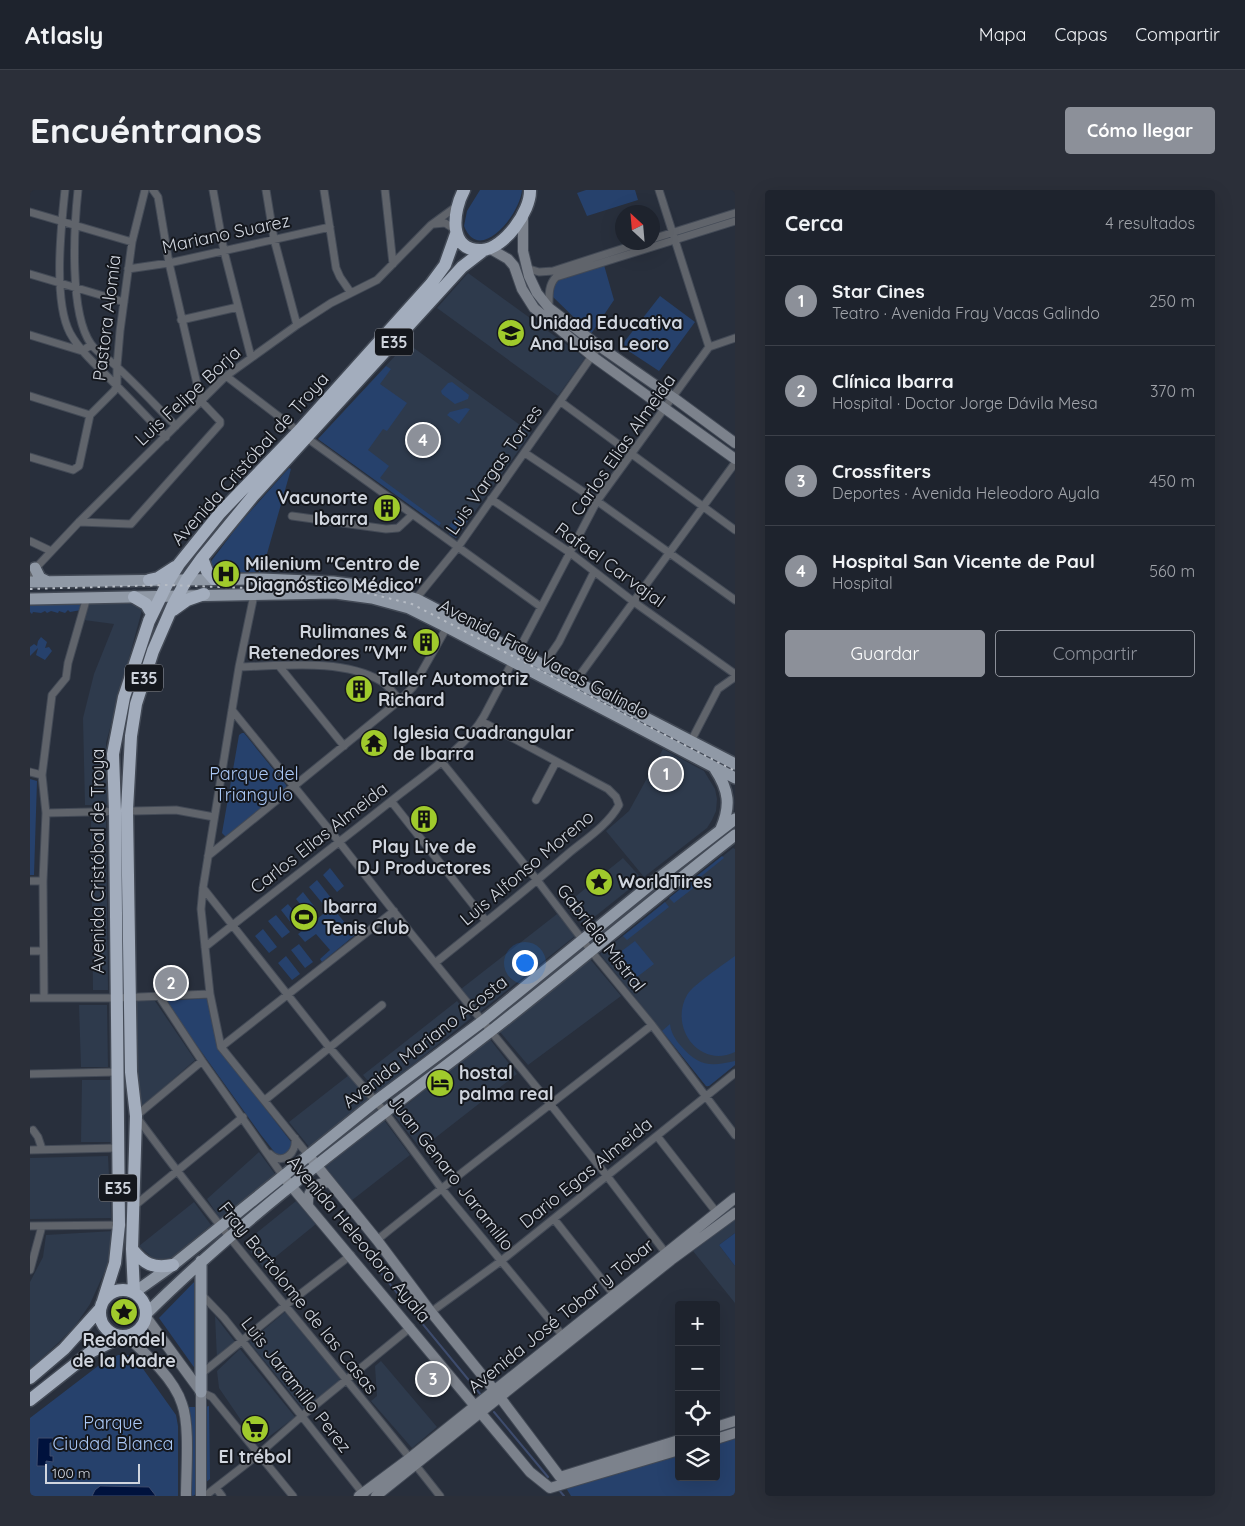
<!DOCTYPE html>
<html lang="es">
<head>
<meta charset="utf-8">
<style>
	:root { --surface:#1e232d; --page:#2b2f39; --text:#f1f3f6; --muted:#a1a4aa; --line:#3c4049; --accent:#8c9099 }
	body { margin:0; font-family:Quicksand,sans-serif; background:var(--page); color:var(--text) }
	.controls { position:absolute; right:15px; bottom:15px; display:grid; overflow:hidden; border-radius:5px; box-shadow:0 5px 20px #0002 }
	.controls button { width:45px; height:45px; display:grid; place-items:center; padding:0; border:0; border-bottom:1px solid var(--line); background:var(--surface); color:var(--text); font:25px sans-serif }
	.compass { position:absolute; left:585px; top:15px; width:45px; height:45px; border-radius:50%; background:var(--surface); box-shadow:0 5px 20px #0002; rotate:334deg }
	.scale { position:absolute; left:15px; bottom:12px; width:95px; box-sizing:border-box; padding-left:5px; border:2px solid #d0d5de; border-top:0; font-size:14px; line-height:18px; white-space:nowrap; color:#d0d5de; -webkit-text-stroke:4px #14171d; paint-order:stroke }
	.you { position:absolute; left:494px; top:772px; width:18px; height:18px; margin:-12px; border:4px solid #fff; border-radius:50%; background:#1a73e8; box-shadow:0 0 0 8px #1a73e833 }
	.badge { display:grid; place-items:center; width:32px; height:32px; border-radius:50%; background:var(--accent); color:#fff; font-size:16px; font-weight:700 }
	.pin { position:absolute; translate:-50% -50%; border:2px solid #fff; box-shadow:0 1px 5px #0006 }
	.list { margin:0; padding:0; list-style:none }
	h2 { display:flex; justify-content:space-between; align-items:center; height:65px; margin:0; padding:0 20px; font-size:21px }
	h2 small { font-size:16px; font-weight:400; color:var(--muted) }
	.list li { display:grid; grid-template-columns:32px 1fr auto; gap:15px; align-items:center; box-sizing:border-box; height:90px; padding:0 20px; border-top:1px solid var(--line) }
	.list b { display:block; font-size:19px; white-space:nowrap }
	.list p { margin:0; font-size:16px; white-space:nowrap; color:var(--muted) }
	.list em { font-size:16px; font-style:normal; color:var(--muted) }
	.actions { display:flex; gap:10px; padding:15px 20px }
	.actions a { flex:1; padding:11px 0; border:1px solid var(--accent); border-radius:5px; text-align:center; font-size:18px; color:var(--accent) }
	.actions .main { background:var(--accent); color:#fff }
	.icon { flex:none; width:28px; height:28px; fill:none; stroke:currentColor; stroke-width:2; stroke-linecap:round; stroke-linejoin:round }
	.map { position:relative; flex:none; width:705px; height:1306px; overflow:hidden; border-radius:5px }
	header { display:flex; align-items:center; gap:30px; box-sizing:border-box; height:70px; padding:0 25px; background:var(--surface); border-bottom:1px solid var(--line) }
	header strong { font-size:24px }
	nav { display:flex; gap:28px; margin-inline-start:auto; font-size:18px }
	.intro { display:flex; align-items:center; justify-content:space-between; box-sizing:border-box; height:120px; padding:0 30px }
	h1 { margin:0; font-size:35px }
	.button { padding:12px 22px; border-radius:5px; background:var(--accent); color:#fff; font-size:18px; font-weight:700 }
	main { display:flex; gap:30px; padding:0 30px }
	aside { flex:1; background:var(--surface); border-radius:5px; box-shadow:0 5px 20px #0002 }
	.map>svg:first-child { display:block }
	.built { fill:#2e3a4c }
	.green { fill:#26416c }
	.water { fill:#00123d; stroke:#3e4c6d }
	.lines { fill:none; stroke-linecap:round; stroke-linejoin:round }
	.stream { stroke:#3e4c6d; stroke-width:2 }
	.street-casing { stroke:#434a56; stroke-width:9 }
	.secondary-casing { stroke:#434a56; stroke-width:12 }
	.primary-casing { stroke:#434a56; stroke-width:14 }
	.highway-casing { stroke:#434a56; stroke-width:15 }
	.street { stroke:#60646b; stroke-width:7 }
	.secondary { stroke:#7c828c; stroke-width:10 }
	.primary { stroke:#9099a6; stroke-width:11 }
	.highway { stroke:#a3adbd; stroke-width:12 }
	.rail { stroke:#b6bcc5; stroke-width:2; stroke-dasharray:2.5 5; stroke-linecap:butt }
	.labels { text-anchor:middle; stroke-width:4; stroke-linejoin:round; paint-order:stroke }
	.shield { fill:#14171d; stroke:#989ca4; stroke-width:1 }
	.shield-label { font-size:16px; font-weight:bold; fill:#d0d5de }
	.street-label { font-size:18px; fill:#d0d5de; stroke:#14171d }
	.poi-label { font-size:18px; font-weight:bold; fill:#d0d5de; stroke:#14171d; text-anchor:start }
	.park-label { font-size:18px; fill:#aac7f4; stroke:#14171d }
</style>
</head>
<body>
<header>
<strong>Atlasly</strong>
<nav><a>Mapa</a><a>Capas</a><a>Compartir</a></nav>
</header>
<div class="intro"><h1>Encuéntranos</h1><a class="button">Cómo llegar</a></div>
<main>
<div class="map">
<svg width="705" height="1306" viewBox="0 0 705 1306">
	<rect width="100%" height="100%" fill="#282f3c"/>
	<path class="built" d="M438 83 555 168 528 206 407 118Z
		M377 153 501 243 426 348 288 249Z
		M100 411 112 420 76 553 80 615H55L53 528 64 484 84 434 54 430 59 413Z
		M633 559 674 581 685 599 687 609 686 621 682 630 677 638 614 687 576 641 599 621Z
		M76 630 78 800H63L61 631Z
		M703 658 705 659V875L677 897 570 764Z
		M593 668 612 689 553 736 535 715Z
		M527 724 545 746 450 822 431 799Z
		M560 769 591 806 498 875 470 842Z
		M106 811H125L165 870 109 919Z
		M427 811 441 828 348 903 333 885Z
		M49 815H77L78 877H51Z
		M459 848 487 884 391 959 364 925Z
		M319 885 340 910 280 958 259 932Z
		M52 890H82L81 952H51Z
		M354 930 380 965 321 1011 294 978Z
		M229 962 245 984 191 1030 177 1009Z
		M78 966 81 1028 0 1029V968Z
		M266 1011 286 1034 233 1077 214 1053Z
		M164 1012 181 1035 141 1068 125 1070 109 1056Z
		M705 1029V1043L689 1055 705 1076V1113L663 1061Z
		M84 1041 78 1074 60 1114 45 1136 28 1153 0 1179V1092L13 1067 16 1045Z
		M255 1122 311 1190 274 1220 219 1152Z
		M185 1126 205 1152 187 1169Z
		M210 1159 265 1227 228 1255 189 1198 187 1181Z
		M351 1171 407 1237 382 1258 341 1211 347 1206 345 1176Z"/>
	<path class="green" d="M450 0H492C490 25 449 75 434 36L437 21Z
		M556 0H605L608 10 557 26 547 3Z
		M574 75 584 110 561 144 522 106 527 88Z
		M630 106 665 132 629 181 591 156Z
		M356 176 361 179 350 194 377 213 357 241 353 239 338 260 359 276 350 288 411 333 409 336 288 249Z
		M422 192 439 205 438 209 425 214 412 204 411 201 418 193Z
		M436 218 440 219 429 234 417 225 420 222Z
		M259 278 261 279 231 385H186L179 374 210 333Z
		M428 324 432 330 439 329 426 348 419 344 423 339 419 336Z
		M0 412H54L51 420 40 422 38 420 35 423 29 421 28 423 21 421 17 423 15 421 11 423 3 422 2 424 0 422Z
		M11 447 17 452 15 458 19 457 22 461 15 470 6 465 8 458 0 466V457L4 454 7 456 8 451Z
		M212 543H214L256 595 257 598 197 647 195 646 192 643 209 545Z
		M0 589 7 591 4 685H0Z
		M692 666 694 668 668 689 670 693 644 713 639 708Z
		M300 678 314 696 307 702 293 685Z
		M287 690 301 708 293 714 279 697Z
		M273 702 287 720 280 726 266 709Z
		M635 712 639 717 597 750 593 746Z
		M258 714 272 731 265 738 251 720Z
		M302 717 325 745 292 772 290 769 300 760 286 744 275 752 268 744Z
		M246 725 260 742 252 748 238 731Z
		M233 739 247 757 239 763 225 746Z
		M605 751 624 774 607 787 589 763Z
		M269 754 283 772 275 778 261 760Z
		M256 766 270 784 262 790 248 773Z
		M705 766V862C669 879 639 837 657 805 664 794 693 775 705 766Z
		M179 808 188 857 262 953 263 961 251 967 246 964 231 945 135 811Z
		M640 834C641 843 645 849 651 856 668 876 680 877 705 871V875L679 896H676L632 841Z
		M705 1043V1076L689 1055Z
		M166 1090V1180L129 1128Z
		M88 1165H98L106 1169 146 1225 148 1236V1306H0V1228L68 1176Z
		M179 1216 180 1289 175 1293V1217Z
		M159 1217H166V1304L163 1306 161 1305Z
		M705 1249V1306H541L536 1298 649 1265V1287H686V1254Z"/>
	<path class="water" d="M8 1248H23V1253H20V1266H23V1272L16 1271V1276H7Z
		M70 1296 119 1297 126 1306H62L65 1300Z"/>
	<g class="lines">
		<path class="stream" d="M327 1054 451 1205
			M464 1222 518 1287
			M529 1300 534 1306"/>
		<g class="street-casing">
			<path id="street" d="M35 0C31 37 23 111 40 143 50 161 66 175 80 189 99 208 117 227 136 247
				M48 0C44 37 39 123 61 154 67 163 79 169 86 176 107 195 126 216 146 236
				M183 0 194 61 221 167
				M236 0 244 49 267 135
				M294 0 306 78 310 87 321 103
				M355 0 363 74
				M629 0 679 157
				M0 22 102 52
				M404 34 415 33 426 40
				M622 49 705 23
				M496 78 509 82 523 81 613 52
				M98 79 139 73 300 37
				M0 84 94 112
				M519 118C519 106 518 95 526 87L705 31
				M151 130 208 117
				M0 145 52 161 61 155
				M196 186 277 248 511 417
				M0 206 60 225
				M531 212 705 340
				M495 263 567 311 705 410
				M0 267 43 280 49 276 60 225 84 201 87 196V176L90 141 102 52 115 0
				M461 309 539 362 604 412 705 484
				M262 326 356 339 368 338 382 325
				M49 332 101 334 190 234V231L171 211 139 73 128 7 123 0
				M0 351 21 361
				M0 384 49 332 196 186 267 135 301 113 347 90 401 35 427 16
				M224 405 209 477 173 698 171 719 180 804 191 857 279 966
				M384 411 428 357 569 156
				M514 474 529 452 564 382
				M249 476 314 556
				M209 477C252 476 312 468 351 491 358 495 364 504 370 510
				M544 493 705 273
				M202 520 310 653 383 746 521 915 577 986 638 1066
				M660 553 688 499 705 487
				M411 571 507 690 561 761 622 835 705 945
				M0 582 12 585
				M506 610 526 572
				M361 611 456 731
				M16 623 146 620 184 627
				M178 666 370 510 383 497 417 437
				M0 691H13
				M173 698 299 857 354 921 411 998 533 1146
				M175 757C240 705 306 655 370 604 397 583 438 555 454 526L567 311 679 157 705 148
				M0 761H13
				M405 773C450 737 495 701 539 663 556 649 578 635 589 615L586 607 578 599 451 531
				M129 806 172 871 253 986
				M0 808H86L180 804
				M14 808 13 691 16 623 12 585 22 505 36 488 38 473 57 407
				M191 857 364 721
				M172 871 106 926C202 1057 310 1178 410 1306
				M0 884 87 882
				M235 910 352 815
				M3 940 8 947 12 959
				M627 946 687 1023
				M0 960 87 958
				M240 964C253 976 267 963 265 948
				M103 1017 213 927
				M524 1029 584 1105
				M0 1036 92 1035
				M347 1050C437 977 530 908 622 835
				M0 1080 12 1036
				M172 1105 194 1128 335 1306
				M401 1122 471 1071 705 883
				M171 1184 256 1115 321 1065
				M171 1202 182 1207 263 1306
				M186 1298 192 1306
				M175 1306 229 1264 272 1226 381 1137"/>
		</g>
		<g class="secondary-casing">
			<path id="secondary" d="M493 25V61L499 86 507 103 519 118 569 156 644 208 705 253
				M459 58 478 69 484 76 492 99 504 118 562 166 705 269
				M279 966 347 1050 401 1122 469 1206 530 1287 649 1250
				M257 991 500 1282 520 1298 649 1260
				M278 1015C277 1000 285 993 300 992
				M116 1127 171 1202V1306
				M96 1146C115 1163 144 1188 152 1214 160 1235 156 1281 156 1306
				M686 1237 705 1231
				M686 1249 705 1243
				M329 1306 380 1268 705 1008
				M346 1306 641 1070 705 1023"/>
		</g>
		<g class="primary-casing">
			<path id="primary" d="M5 378 10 388 16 391
				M0 392 231 389 303 392 344 397 386 409 705 574
				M0 409 305 403 342 408 379 418 417 437 705 588
				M685 579C699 600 701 616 691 639
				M105 1102 143 1075 346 911 453 831 625 691 705 629
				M116 1124C222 1019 343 932 461 841 543 777 623 709 705 645
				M171 1202V1071"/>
		</g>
		<g class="highway-casing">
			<path id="highway" d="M434 0C423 20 417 62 452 60 474 59 501 21 500 0
				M172 368 177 381 184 389
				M119 390 128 388 145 377
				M104 407 116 414 122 424
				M143 420 157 410 174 404
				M102 1059C114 1074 123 1079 143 1075
				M70 1123a23 23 0 1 1 46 0a23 23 0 1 1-46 0Z
				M104 1102 102 1059 106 926 101 882 97 620 101 546 106 514 123 461 143 415 157 389 172 368 223 306 432 77 454 60
				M73 1111 85 1073 89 1035 85 621 83 564 94 507 119 431 139 390 149 374 190 323 268 242 401 94 415 75 426 44
				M0 1188 34 1159 70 1119
				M0 1210 62 1161 93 1146"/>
		</g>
		<use href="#street" class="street"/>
		<use href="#secondary" class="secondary"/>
		<use href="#primary" class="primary"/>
		<use href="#highway" class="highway"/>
		<path class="rail" d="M0 399 137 395 216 398H294L329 401 382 414 705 581"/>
	</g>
	<defs>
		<g id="university-disc" transform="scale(1.4375)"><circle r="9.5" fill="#a0ca2c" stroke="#14171d"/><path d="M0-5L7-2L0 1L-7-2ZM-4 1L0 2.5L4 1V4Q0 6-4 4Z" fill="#111"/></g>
		<g id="building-disc" transform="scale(1.4375)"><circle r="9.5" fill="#a0ca2c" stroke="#14171d"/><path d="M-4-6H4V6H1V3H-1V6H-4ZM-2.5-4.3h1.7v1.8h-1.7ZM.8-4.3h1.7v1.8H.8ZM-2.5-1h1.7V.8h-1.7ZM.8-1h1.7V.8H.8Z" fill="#111"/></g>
		<g id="hospital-disc" transform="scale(1.4375)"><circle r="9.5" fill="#a0ca2c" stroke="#14171d"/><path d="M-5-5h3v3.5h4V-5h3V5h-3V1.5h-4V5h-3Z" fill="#111"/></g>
		<g id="temple-disc" transform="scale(1.4375)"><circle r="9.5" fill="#a0ca2c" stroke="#14171d"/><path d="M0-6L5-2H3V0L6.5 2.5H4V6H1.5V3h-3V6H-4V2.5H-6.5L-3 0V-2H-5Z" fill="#111"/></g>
		<g id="sight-disc" transform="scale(1.4375)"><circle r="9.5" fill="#a0ca2c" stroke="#14171d"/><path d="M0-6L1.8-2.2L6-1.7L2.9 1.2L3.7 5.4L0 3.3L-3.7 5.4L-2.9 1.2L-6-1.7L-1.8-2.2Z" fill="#111"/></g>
		<g id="stadium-disc" transform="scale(1.4375)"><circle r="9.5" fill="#a0ca2c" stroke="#14171d"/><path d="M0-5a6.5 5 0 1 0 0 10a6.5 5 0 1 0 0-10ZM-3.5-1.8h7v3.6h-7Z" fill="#111"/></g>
		<g id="hotel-disc" transform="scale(1.4375)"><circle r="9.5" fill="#a0ca2c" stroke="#14171d"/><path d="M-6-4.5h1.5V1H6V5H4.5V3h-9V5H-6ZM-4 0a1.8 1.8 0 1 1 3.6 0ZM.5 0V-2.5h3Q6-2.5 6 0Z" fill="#111"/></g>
		<g id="supermarket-disc" transform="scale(1.4375)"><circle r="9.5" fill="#a0ca2c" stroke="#14171d"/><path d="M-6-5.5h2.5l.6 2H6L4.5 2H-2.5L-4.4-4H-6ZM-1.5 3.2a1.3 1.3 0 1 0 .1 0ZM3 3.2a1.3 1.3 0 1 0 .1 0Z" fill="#111"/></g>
	</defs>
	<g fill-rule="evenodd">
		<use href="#university-disc" x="481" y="143"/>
		<use href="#building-disc" x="357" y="318"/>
		<use href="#hospital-disc" x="196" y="384"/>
		<use href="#building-disc" x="396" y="452"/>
		<use href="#building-disc" x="329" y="499"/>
		<use href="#temple-disc" x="344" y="553"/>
		<use href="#building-disc" x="394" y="629"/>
		<use href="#sight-disc" x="569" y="692"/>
		<use href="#stadium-disc" x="274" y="727"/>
		<use href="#hotel-disc" x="410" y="893"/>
		<use href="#sight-disc" x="94" y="1122"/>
		<use href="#supermarket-disc" x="225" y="1239"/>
	</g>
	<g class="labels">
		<g class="shield">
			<rect x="345" y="138.5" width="38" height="27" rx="4"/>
			<rect x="95" y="474.5" width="38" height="27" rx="4"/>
			<rect x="69" y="984.5" width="38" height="27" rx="4"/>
		</g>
		<g class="shield-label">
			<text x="364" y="158">E35</text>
			<text x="114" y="494">E35</text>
			<text x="88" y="1004">E35</text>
		</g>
		<g class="street-label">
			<text transform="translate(196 44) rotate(-12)" y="6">Mariano Suarez</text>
			<text transform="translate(77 128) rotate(-83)" y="6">Pastora Alomía</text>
			<text transform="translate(158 206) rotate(-43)" y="6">Luis Felipe Borja</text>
			<text transform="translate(593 255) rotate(-55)" y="6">Carlos Elias Almeida</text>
			<text transform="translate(220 269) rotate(-48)" y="6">Avenida Cristóbal de Troya</text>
			<text transform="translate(464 280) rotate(-55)" y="6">Luis Vargas Torres</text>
			<text transform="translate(580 375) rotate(36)" y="6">Rafael Carvajal</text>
			<text transform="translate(514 469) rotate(28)" y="6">Avenida Fray Vacas Galindo</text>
			<text transform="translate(289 648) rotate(-38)" y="6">Carlos Elias Almeida</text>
			<text transform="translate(68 671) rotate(-90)" y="6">Avenida Cristóbal de Troya</text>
			<text transform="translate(497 678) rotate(-40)" y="6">Luis Alfonso Moreno</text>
			<text transform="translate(571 748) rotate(52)" y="6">Gabriela Mistral</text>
			<text transform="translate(395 852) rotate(-38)" y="6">Avenida Mariano Acosta</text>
			<text transform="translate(421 983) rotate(52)" y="6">Juan Genaro Jaramillo</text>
			<text transform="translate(556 983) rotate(-39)" y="6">Dario Egas Almeida</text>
			<text transform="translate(329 1049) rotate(50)" y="6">Avenida Heleodoro Ayala</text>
			<text transform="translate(268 1108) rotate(51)" y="6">Fray Bartolome de las Casas</text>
			<text transform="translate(531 1126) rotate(-39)" y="6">Avenida José Tobar y Tobar</text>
			<text transform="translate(266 1195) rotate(52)" y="6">Luis Jaramillo Perez</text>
		</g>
		<g class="poi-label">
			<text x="500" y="139">Unidad Educativa<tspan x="500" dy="21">Ana Luisa Leoro</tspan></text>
			<text x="338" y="314" text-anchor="end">Vacunorte<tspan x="338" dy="21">Ibarra</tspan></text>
			<text x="215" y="380">Milenium "Centro de<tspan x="215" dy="21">Diagnóstico Médico"</tspan></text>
			<text x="377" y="448" text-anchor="end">Rulimanes &amp;<tspan x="377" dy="21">Retenedores "VM"</tspan></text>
			<text x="348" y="495">Taller Automotriz<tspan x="348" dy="21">Richard</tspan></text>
			<text x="363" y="549">Iglesia Cuadrangular<tspan x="363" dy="21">de Ibarra</tspan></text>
			<text x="394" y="663" text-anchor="middle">Play Live de<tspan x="394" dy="21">DJ Productores</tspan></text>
			<text x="588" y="698">WorldTires</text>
			<text x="293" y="723">Ibarra<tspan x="293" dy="21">Tenis Club</tspan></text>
			<text x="429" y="889">hostal<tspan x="429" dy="21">palma real</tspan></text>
			<text x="94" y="1156" text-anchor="middle">Redondel<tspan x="94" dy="21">de la Madre</tspan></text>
			<text x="225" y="1273" text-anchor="middle">El trébol</text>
		</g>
		<g class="park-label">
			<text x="224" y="590">Parque del<tspan x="224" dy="21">Triangulo</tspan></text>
			<text x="83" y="1239">Parque<tspan x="83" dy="21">Ciudad Blanca</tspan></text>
		</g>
	</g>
</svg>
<div class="controls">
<button>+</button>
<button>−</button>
<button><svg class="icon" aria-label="locate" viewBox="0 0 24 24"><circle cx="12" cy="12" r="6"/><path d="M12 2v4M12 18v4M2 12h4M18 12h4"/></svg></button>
<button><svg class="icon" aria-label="layers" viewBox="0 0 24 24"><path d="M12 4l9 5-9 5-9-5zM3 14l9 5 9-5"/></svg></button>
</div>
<svg class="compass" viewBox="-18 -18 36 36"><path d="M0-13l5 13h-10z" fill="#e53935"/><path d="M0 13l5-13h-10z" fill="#a1a4aa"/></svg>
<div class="scale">100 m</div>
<div class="you"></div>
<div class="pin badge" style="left:636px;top:584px">1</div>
<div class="pin badge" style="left:141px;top:793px">2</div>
<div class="pin badge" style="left:403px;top:1189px">3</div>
<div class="pin badge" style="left:393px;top:250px">4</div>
</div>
<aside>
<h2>Cerca<small>4 resultados</small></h2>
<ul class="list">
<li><span class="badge">1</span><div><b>Star Cines</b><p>Teatro · Avenida Fray Vacas Galindo</p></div><em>250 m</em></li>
<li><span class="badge">2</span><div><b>Clínica Ibarra</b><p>Hospital · Doctor Jorge Dávila Mesa</p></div><em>370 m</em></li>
<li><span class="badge">3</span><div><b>Crossfiters</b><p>Deportes · Avenida Heleodoro Ayala</p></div><em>450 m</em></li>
<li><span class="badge">4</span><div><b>Hospital San Vicente de Paul</b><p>Hospital</p></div><em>560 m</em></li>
</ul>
<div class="actions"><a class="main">Guardar</a><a>Compartir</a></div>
</aside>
</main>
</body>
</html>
